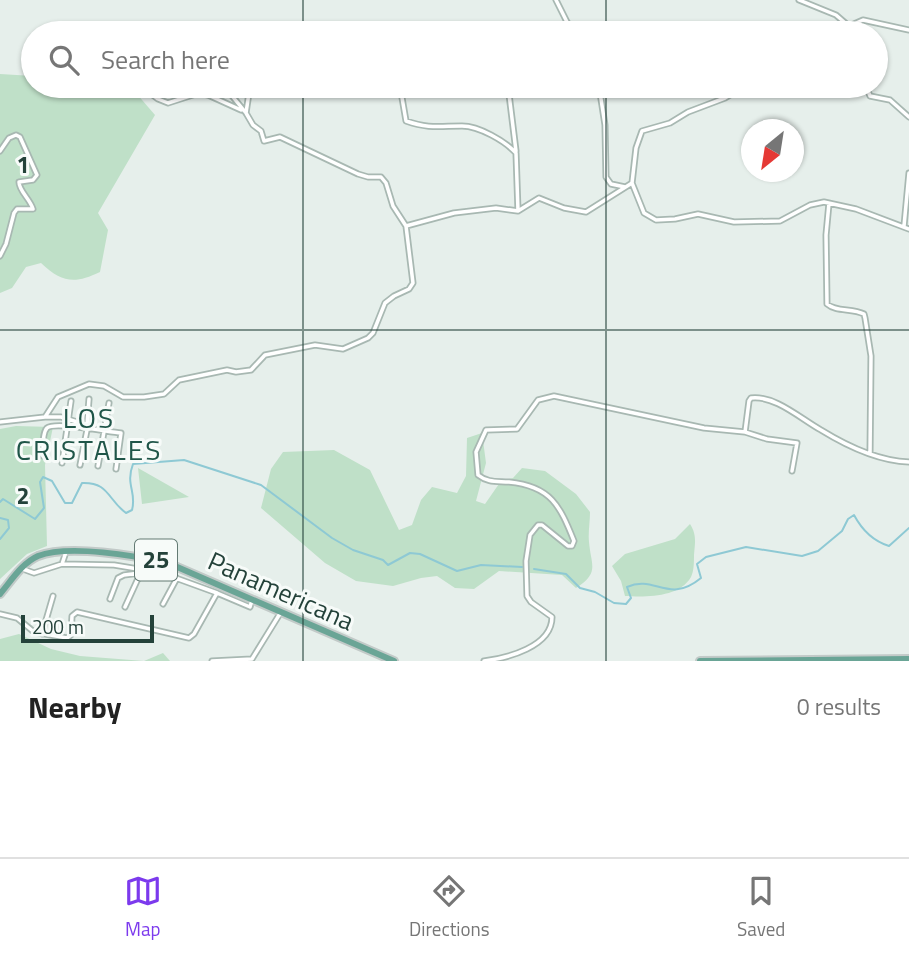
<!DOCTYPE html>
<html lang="en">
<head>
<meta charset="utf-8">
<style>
	:root { --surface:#fff; --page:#f6f6f6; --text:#222; --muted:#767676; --line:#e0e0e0; --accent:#7c3aed }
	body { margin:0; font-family:"Titillium Web",sans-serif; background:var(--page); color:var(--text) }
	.compass { position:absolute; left:741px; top:119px; width:63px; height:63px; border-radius:50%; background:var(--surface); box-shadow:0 2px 5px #0004; rotate:210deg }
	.scale { position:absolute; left:21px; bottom:18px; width:133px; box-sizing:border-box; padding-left:7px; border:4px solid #24423a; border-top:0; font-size:19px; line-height:24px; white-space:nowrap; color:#24423a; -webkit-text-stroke:5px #f7fbf9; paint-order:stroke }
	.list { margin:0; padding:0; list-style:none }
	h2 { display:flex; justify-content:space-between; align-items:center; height:91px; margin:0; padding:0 28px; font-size:30px }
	h2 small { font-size:23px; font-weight:400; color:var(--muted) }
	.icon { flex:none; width:38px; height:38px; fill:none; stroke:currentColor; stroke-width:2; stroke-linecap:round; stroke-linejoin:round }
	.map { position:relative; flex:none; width:909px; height:661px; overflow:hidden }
	.search { position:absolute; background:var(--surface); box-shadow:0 2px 5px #0004; left:21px; right:21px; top:21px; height:77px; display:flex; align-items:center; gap:18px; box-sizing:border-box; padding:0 24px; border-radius:38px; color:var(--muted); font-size:26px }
	.sheet { height:196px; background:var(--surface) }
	nav { display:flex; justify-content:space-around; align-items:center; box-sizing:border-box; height:98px; border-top:2px solid var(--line); background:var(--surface); font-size:19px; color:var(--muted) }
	nav a { display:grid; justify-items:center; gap:4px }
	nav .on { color:var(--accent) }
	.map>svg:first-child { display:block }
	.green { fill:#bfe0c8 }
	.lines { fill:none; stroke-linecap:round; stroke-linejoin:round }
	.stream { stroke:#8ec9d4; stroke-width:2 }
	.street-casing { stroke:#a8b8b2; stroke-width:7 }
	.primary-casing { stroke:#c2cac8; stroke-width:10 }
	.street { stroke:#fff; stroke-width:3.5 }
	.primary { stroke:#6aa596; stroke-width:6 }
	.grid { fill:none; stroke:#24423a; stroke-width:2; stroke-opacity:0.55 }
	.labels { text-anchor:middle; stroke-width:6; stroke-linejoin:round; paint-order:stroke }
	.shield { fill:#f7fbf9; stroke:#637a73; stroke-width:2 }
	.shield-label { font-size:24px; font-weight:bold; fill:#24423a }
	.street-label { font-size:26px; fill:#24423a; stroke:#f7fbf9 }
	.neighbourhood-label { font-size:28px; letter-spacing:2px; fill:#1f5548; stroke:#f7fbf9 }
	.grid-label { font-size:23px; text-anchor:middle; font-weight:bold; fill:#24423a; stroke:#f7fbf9; stroke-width:6; stroke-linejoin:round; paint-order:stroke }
</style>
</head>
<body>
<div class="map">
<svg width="909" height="661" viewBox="0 0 909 661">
	<rect width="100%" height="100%" fill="#e6efeb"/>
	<path class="green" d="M0 74 33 76V86H130L155 115 98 213 108 230 100 272C75 284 62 283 41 263L26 267 12 288 0 293Z
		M16 426 53 427 45 465 47 546 27 554 0 579V429Z
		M482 433 486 463 476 501 485 504 501 481 513 478 522 468 545 471 576 494 590 512C590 522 588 533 589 542 591 565 600 573 576 588L562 575 499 571 474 589 455 588 437 576 421 578 393 586 356 581 325 563 261 508 271 469 283 452 334 450 370 470 399 530 412 525 421 500 432 487 457 493 466 476 467 438Z
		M138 468 189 497 142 504Z
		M690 524C697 535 695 542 694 555 694 562 694 571 691 577 679 598 645 597 625 596L621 581 612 566 625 554 675 539Z
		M19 634 51 649 80 656 144 661 163 653 170 661H0V639Z"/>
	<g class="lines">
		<path class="stream" d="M0 502 3 499 35 519 44 508 40 482 43 477 52 481 65 503H72L82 483C109 482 107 499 126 513L132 510C137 492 125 485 133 464L184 460 261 485 332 538 353 550 383 560 388 565 410 553 420 554 457 571 481 565 522 567
			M0 518 8 520 9 528 0 539
			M534 569 566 574 580 588 595 592 614 603 626 604 631 598 627 587C655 574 668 605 701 578L697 564 706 557 746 547 802 556 818 551 842 531 848 519 854 515C862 530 873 541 889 546L909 528"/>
		<g class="street-casing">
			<path id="street" d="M556 0 567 22 577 33
				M799 0 836 15 851 28
				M848 33 854 24 863 20 909 30
				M141 86 158 99 168 103 199 93 208 95 241 110
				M178 86 188 95
				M201 86 206 93
				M224 86 246 113 253 125 261 131 264 141 280 137 358 174 368 177H381L386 183 393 206 406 226
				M400 86 406 121C429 129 440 126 462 126 479 126 505 141 516 153L518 211
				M508 86 516 151
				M599 86 605 125 606 177 611 184 625 187
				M866 86 870 96 890 100 909 117
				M246 113 250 86
				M0 151 9 138 16 135 20 137 37 175 33 180 19 182C19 191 30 199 33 209H17L14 213 6 244 0 256
				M632 183 636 148 642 131 670 123 688 112 725 98 745 86
				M829 203 826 235 827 304C836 312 852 308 864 314L865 318 871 356 870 454
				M904 226 909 173
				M45 417H61L87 425 89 399
				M0 422 45 417 58 397 89 384 104 386 123 397H144L164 394 179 380 227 370 236 372 251 370 265 355 315 345 343 349 368 338 373 333 385 303 394 296 409 289 413 283 406 226 454 213 496 208 518 211 539 198 564 208 586 212 632 183 644 213 656 220 675 219 698 214 734 222 780 221 810 205 824 202 856 209 909 229
				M745 432 749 401 751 398C775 395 801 419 821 430 847 446 878 461 909 462
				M43 456C43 449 42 433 47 428 55 421 108 432 121 433L116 469
				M62 463 71 401
				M80 465 87 430
				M98 466 109 403
				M62 564 66 552
				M23 569 34 573 62 564 114 565 162 573 217 593
				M110 599 118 578 124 575 140 573
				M163 604 177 578
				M125 607 141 572
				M0 614 17 618 34 632 67 638 71 635 72 616 77 612 189 638 194 634 217 593 250 607 252 600
				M42 634 53 596
				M212 661 252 659 281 612
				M484 661C507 658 552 647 552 617L531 602 527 596 526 561 530 535 538 525H542L568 546H572L574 541C560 506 551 486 509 482 497 481 488 483 478 475L476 452 486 430 517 429 538 400 554 396 704 428 745 432 767 439 797 443 792 471"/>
		</g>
		<g class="primary-casing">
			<path id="primary" d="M0 594C11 581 22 563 38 556 69 544 136 556 168 563L394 661
				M700 661 909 659"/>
		</g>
		<use href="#street" class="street"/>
		<use href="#primary" class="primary"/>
	</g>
	<path class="grid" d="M303 0V33M606 0V33M303 86V661M606 86V661M0 330H909"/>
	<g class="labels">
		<rect class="shield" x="135" y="539.5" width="42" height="41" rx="5"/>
		<g class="shield-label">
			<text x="156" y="568">25</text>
		</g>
		<g class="street-label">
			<text transform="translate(281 591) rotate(24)" y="9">Panamericana</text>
		</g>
		<g class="neighbourhood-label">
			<text x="89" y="428">LOS<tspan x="89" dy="32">CRISTALES</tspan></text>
		</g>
	</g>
	<g class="grid-label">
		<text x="23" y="173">1</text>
		<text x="23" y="504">2</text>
	</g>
</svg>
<svg class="compass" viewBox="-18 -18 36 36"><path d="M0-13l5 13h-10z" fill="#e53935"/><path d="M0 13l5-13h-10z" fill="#767676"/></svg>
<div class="scale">200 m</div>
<div class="search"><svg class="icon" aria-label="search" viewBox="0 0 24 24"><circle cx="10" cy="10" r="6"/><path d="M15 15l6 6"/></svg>Search here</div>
</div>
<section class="sheet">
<h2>Nearby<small>0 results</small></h2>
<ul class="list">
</ul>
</section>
<nav>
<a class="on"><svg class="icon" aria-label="map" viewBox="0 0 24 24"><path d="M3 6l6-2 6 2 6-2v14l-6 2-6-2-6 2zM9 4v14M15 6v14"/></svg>Map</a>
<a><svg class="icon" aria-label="directions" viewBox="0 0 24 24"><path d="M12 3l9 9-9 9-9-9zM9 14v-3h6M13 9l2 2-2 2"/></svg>Directions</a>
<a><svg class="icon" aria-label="saved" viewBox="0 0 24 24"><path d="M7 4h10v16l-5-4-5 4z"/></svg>Saved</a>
</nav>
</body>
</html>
